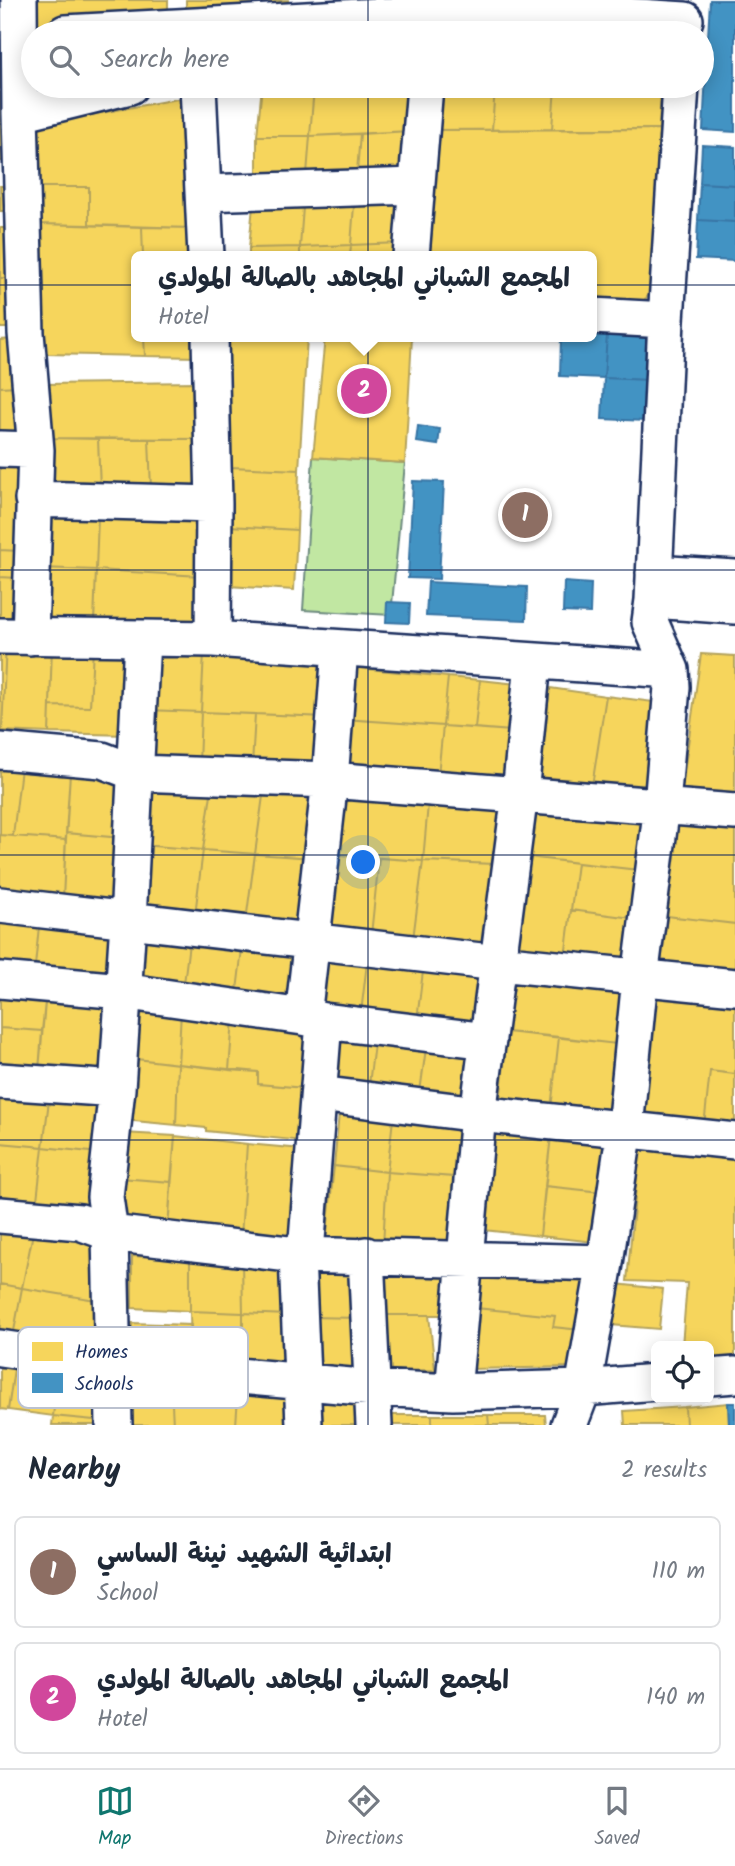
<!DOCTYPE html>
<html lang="en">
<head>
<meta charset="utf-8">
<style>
	:root { --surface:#fff; --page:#f2f2f3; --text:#1f2937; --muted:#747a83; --line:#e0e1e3; --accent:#0f766e }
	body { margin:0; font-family:Kalam,"Playpen Sans Arabic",sans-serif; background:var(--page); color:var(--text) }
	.controls { position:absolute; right:21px; bottom:21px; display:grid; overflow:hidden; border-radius:10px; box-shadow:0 4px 18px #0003 }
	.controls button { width:63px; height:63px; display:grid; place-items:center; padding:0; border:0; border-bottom:2px solid var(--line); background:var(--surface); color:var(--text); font:35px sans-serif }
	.you { position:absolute; left:364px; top:863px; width:24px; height:24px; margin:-18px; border:5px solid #fff; border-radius:50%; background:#1a73e8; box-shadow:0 0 0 10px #1a73e833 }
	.badge { display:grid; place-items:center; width:46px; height:46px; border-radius:50%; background:var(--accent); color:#fff; font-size:23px; font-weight:700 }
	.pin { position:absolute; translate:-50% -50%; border:4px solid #fff; box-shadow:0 2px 7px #0006 }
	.popup { position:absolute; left:131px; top:251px; width:466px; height:91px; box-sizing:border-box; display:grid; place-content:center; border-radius:10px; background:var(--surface); filter:drop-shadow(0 2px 5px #0005); font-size:23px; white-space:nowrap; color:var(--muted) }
	.popup b { font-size:26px; color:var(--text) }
	.popup::after { content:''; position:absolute; left:50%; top:100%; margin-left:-14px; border:14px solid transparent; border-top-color:var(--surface) }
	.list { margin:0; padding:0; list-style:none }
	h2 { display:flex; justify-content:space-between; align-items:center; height:91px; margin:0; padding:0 28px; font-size:30px }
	h2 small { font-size:23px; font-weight:400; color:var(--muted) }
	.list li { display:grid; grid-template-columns:46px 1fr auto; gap:21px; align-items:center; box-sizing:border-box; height:112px; margin:0 14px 14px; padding:0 14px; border:2px solid var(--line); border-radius:10px }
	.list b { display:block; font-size:26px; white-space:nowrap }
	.list p { margin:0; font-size:23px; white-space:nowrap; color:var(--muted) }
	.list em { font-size:23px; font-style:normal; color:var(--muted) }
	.icon { flex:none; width:38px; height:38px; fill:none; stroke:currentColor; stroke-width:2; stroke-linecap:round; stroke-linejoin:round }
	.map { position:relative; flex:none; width:735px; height:1425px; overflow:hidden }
	.search { position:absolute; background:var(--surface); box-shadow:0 4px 18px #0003; left:21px; right:21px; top:21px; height:77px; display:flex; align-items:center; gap:18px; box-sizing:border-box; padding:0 24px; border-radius:38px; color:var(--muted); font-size:26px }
	.sheet { height:343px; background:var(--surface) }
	nav { display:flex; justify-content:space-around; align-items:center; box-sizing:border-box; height:98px; border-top:2px solid var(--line); background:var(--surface); font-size:19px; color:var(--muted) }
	nav a { display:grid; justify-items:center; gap:4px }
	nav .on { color:var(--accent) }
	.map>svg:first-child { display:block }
	.green { fill:#c1e7a2; stroke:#6e8b80; stroke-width:2 }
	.homes { fill:#f6d55c; stroke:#b4a35d; stroke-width:2 }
	.schools { fill:#4393c3; stroke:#3775a5; stroke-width:2 }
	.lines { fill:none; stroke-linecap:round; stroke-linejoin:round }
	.minor-casing { stroke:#1b2f5e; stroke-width:40 }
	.minor { stroke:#fff; stroke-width:35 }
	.grid { fill:none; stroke:#1b2f5e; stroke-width:2; stroke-opacity:0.55 }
	.key { fill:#fff; stroke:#bbc1cf; stroke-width:2 }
	.key-label { font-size:19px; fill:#1b2f5e }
</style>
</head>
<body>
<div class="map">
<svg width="735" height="1425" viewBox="0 0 735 1425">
	<rect width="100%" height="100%" fill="#fff"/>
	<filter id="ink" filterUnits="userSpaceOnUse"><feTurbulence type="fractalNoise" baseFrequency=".0143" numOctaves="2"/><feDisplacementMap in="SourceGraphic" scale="14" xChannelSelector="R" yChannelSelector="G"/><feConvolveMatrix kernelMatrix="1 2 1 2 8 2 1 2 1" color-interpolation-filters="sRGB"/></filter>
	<g filter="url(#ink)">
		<path class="green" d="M313 457 405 463 391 615 303 610Z"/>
		<path class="homes" d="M34 0H168V23L34 27Z
			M186 0H288V8L186 10Z
			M7 46V97H0V47Z
			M262 86H314L310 136H257Z
			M314 86H364L314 88Z
			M414 86 410 131 310 136 314 88Z
			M436 86H495L492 130H432Z
			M495 86H555L552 129 492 130Z
			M555 86H661L659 129H552Z
			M0 97H7L8 161H0Z
			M188 97 193 228 89 225V187H38L35 125Z
			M659 129 652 292 635 309 592 307V256H422L432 130Z
			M410 131 406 183 356 185 360 134Z
			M360 134 356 185 306 187 310 136Z
			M257 136H310L306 187 257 189Z
			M0 186H9L6 211H0Z
			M38 187H89V225L39 224Z
			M405 190 401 243 351 245 355 192Z
			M355 192 351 245 300 247 304 194Z
			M304 194 300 247 249 248 254 195Z
			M39 224 142 227 143 256H136V337H144L145 356 45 354Z
			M142 227 193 228 194 256H143Z
			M0 228H8V278H0Z
			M401 243 400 256H350L351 245Z
			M351 245 350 256H300V247Z
			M300 247V256H249V248Z
			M0 278H8L9 328H0Z
			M144 337H197L198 357 145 356Z
			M223 337H307L299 470 231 467Z
			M325 337H412L405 463 313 457Z
			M13 339 17 386 0 387V340Z
			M197 382 200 439 48 438 45 384Z
			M17 386 20 433 0 444V387Z
			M48 438 98 439 100 489 50 488Z
			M98 439H149L151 489H100Z
			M149 439H200L203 490 151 489Z
			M0 459H22L19 551 0 550Z
			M231 467 299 470 297 530 229 526Z
			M41 517H98L96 570 40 568Z
			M98 517 201 518V576L96 570Z
			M229 526 297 530 294 590 228 586Z
			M0 550 19 551 17 578 0 577Z
			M40 568 96 570 94 625 58 624 38 618Z
			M96 570 201 576 199 627 94 621Z
			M0 577 17 578 15 633 0 632Z
			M0 643H6L2 731H0Z
			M6 643 52 646 49 733 2 731Z
			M52 646 93 648 90 707 50 706Z
			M93 648 132 650 128 735 49 733 50 706 90 707Z
			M149 650 204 652 201 712 146 710Z
			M204 652 328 665 326 717 201 712Z
			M701 654 735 656V796L681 793Z
			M349 667 448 677 443 726 344 719Z
			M448 677 480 680 475 728 443 726Z
			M480 680 517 684 512 731 475 728Z
			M550 688 606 696 592 786 538 781Z
			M606 696 662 703 647 791 592 786Z
			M146 710 201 712 199 764 143 761Z
			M201 712 255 714 252 766 199 764Z
			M255 714 326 717 325 770 252 766Z
			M344 719 443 726 438 775 339 770Z
			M443 726 512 731 506 778 438 775Z
			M0 766 21 768 13 836 0 835Z
			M21 768 70 773 66 840 13 836Z
			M70 773 126 779 122 838 66 833Z
			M144 790 211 794 203 850 141 845Z
			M211 794 263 796 255 854 203 850Z
			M263 796 320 798 313 858 255 854Z
			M334 800 428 804 423 861 328 854Z
			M428 804 503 808 494 864 423 861Z
			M534 810 645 820 638 870 528 857Z
			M678 821 735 827V924L667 916Z
			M66 833 122 838 118 906 63 899Z
			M0 835 66 840 63 899 0 892Z
			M141 845 203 850 195 915 137 908Z
			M203 850 255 854 246 921 195 915Z
			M255 854 313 858 304 927 246 921Z
			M328 854 379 858 371 935 319 929Z
			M528 857 577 863 565 958 517 952Z
			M379 858 423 861 413 939 371 935Z
			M423 861 494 864 483 947 413 939Z
			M577 863 638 870 632 918 571 910Z
			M571 910 632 918 625 965 565 958Z
			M667 916 735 924V977L660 969Z
			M0 922 39 926 34 976 0 973Z
			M39 926 118 935 114 983 34 976Z
			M137 937 189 943 183 992 133 987Z
			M189 943 242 949 236 999 183 992Z
			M242 949 301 955 295 1006 236 999Z
			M315 957 367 963 361 1013 310 1008Z
			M367 963 423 971 417 1020 361 1013Z
			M423 971 481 978 475 1027 417 1020Z
			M513 981 623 993 617 1044 507 1032Z
			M0 987 46 992 42 1031 0 1028Z
			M46 992 113 1000 107 1076 39 1070Z
			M655 997 735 1005V1074L710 1071 704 1126 643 1119Z
			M131 1005 181 1012 178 1064 128 1058Z
			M181 1012 233 1019 229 1070 178 1064Z
			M233 1019 309 1029 305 1088 258 1084V1072L229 1070Z
			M0 1028 42 1031 39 1070 0 1068Z
			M339 1031 375 1035 369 1085 333 1081Z
			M507 1032 559 1037 551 1109 500 1103Z
			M375 1035 427 1041 420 1092 369 1085Z
			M559 1037 617 1044 609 1116 551 1109Z
			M427 1041 472 1047 465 1097 420 1092Z
			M128 1058 178 1064 176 1125 124 1120Z
			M178 1064 258 1072V1084L305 1088 302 1141 206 1131V1128L176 1125Z
			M710 1071 735 1074V1130L704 1126Z
			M0 1089 50 1093 43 1147 0 1143Z
			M50 1093 104 1100 99 1153 43 1147Z
			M339 1113 393 1119 387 1172 334 1166Z
			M393 1119 461 1127 454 1177 387 1172Z
			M495 1130 551 1136 540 1236 484 1230Z
			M123 1133 175 1136 171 1182 120 1178Z
			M175 1136 247 1144 241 1237 168 1229Z
			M551 1136 607 1142 601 1192 545 1186Z
			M0 1143 43 1147 37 1200 0 1196Z
			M247 1144 302 1149 295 1243 241 1237Z
			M640 1144 735 1156V1359L709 1361V1346H682L687 1283 627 1281Z
			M43 1147 99 1153 93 1205 37 1200Z
			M334 1166 387 1172 383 1246 326 1242Z
			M387 1172 454 1177 448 1249 383 1246Z
			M120 1178 171 1182 168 1229 118 1224Z
			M545 1186 601 1192 595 1242 540 1236Z
			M0 1230 33 1233 22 1288 0 1284Z
			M33 1233 96 1238 102 1301 22 1288Z
			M132 1256 190 1259V1311L132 1308Z
			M190 1259 242 1261 243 1313 190 1311Z
			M242 1261 287 1264 288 1315 243 1313Z
			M360 1264 361 1318 307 1317 305 1265Z
			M376 1264 445 1265 447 1315H378Z
			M480 1269 590 1277 581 1330 553 1327 555 1316 476 1308Z
			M0 1284 22 1288 12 1342 0 1340Z
			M615 1284 663 1289 659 1329 611 1325Z
			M22 1288 102 1301 95 1356 12 1342Z
			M476 1308 555 1316 553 1327 581 1330 574 1367 471 1369Z
			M190 1311 243 1313V1363L191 1359Z
			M243 1313 288 1315 290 1367 243 1363Z
			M378 1315H429L435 1370 381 1371Z
			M307 1317 361 1318 363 1371 308 1368Z
			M132 1323 191 1325V1359L132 1356Z
			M0 1359 15 1362 8 1410 0 1409Z
			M15 1362 59 1368 53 1416 8 1410Z
			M59 1368 106 1375 104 1421 53 1416Z
			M122 1375 171 1384 173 1425H122Z
			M171 1384 238 1396 236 1425H173Z
			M294 1394V1425H236L238 1396Z
			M312 1398 363 1399 364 1425H313Z
			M728 1403 729 1425H686L685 1407Z
			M685 1407 686 1425H625L624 1411Z
			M381 1415H432V1425H382Z
			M432 1415H488L489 1425H432Z
			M488 1415H545L546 1425H489Z
			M53 1416 104 1421V1425H52Z"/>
		<path class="schools" d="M710 0H735V132L703 130Z
			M702 145 735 147V185L700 183Z
			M700 183 735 185V222L698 220Z
			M698 220 735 222V261L696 259Z
			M592 335H607L604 378 560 376 561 337H592Z
			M607 335 652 338 649 380 604 378Z
			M604 378 649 380 646 421 602 419Z
			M418 426 440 429 438 445 416 442Z
			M413 481 444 482 439 579 408 578Z
			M428 582 527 587 526 620 426 616Z
			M564 582 591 584 590 613 563 612Z
			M387 602 410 603 409 623 386 622Z
			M728 1403H735V1425H729Z"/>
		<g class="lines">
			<g class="minor-casing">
				<path id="minor" d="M19 0 20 113 26 333 36 450 30 637
					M65 33 380 16 591 14 685 20
					M198 86 206 256
					M20 113 130 86
					M203 193 416 186
					M411 256 425 86
					M592 316 666 320
					M210 337 214 504 213 639
					M0 449 36 450
					M33 499 214 504
					M654 573 735 578
					M653 600 735 606
					M0 636 213 639 671 670 672 687 662 805 640 978 625 1128 605 1263 583 1388 569 1425
					M671 670 650 622 653 600 666 320 681 86
					M0 751 102 760 136 773 330 780 735 812
					M0 905 498 963 735 987
					M0 980 122 991 303 1017 324 1021 488 1041
					M303 1017 330 780 340 649
					M0 1081 117 1089
					M319 1094 478 1114 735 1141
					M0 1215 80 1222 110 1233 297 1255 605 1263
					M366 1255 374 1425
					M0 1348 115 1365 373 1388 453 1392 583 1388 656 1382
					M709 1377 735 1375
					M453 1392 478 1114 520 794 533 662
					M114 1425 110 1233 105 1197 117 1089 128 921 142 639
					M304 1425 297 1255 307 1240 324 1021"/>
			</g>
			<use href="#minor" class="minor"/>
		</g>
	</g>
	<path class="grid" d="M368 0V33M368 86V1425M0 285H735M0 570H735M0 855H735M0 1140H735"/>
	<rect x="18" y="1327" width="230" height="81" rx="10" class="key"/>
	<rect x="32" y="1342" width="31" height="19" fill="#f6d55c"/>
	<rect x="32" y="1373" width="31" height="20" fill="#4393c3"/>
	<g class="key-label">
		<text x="75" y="1358">Homes</text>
		<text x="75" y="1390">Schools</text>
	</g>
</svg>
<div class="controls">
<button><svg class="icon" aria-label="locate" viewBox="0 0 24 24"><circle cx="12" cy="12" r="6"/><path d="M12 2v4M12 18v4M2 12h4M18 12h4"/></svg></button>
</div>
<div class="you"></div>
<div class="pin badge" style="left:525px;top:515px;background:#8d6e63">1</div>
<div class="pin badge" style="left:364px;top:391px;background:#d1479c">2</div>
<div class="popup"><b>المجمع الشباني المجاهد بالصالة المولدي</b>Hotel</div>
<div class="search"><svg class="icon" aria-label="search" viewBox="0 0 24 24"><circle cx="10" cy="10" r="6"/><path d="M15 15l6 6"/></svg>Search here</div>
</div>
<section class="sheet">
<h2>Nearby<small>2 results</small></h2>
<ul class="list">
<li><span class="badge" style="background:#8d6e63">1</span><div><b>ابتدائية الشهيد نينة الساسي</b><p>School</p></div><em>110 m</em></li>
<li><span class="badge" style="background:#d1479c">2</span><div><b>المجمع الشباني المجاهد بالصالة المولدي</b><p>Hotel</p></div><em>140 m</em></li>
</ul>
</section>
<nav>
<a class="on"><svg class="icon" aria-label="map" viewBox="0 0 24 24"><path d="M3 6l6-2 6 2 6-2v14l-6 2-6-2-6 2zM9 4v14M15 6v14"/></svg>Map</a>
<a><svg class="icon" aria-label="directions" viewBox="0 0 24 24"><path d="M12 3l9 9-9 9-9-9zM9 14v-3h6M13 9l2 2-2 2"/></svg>Directions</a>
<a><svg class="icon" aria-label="saved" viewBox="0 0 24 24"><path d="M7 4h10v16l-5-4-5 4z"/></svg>Saved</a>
</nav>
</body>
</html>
